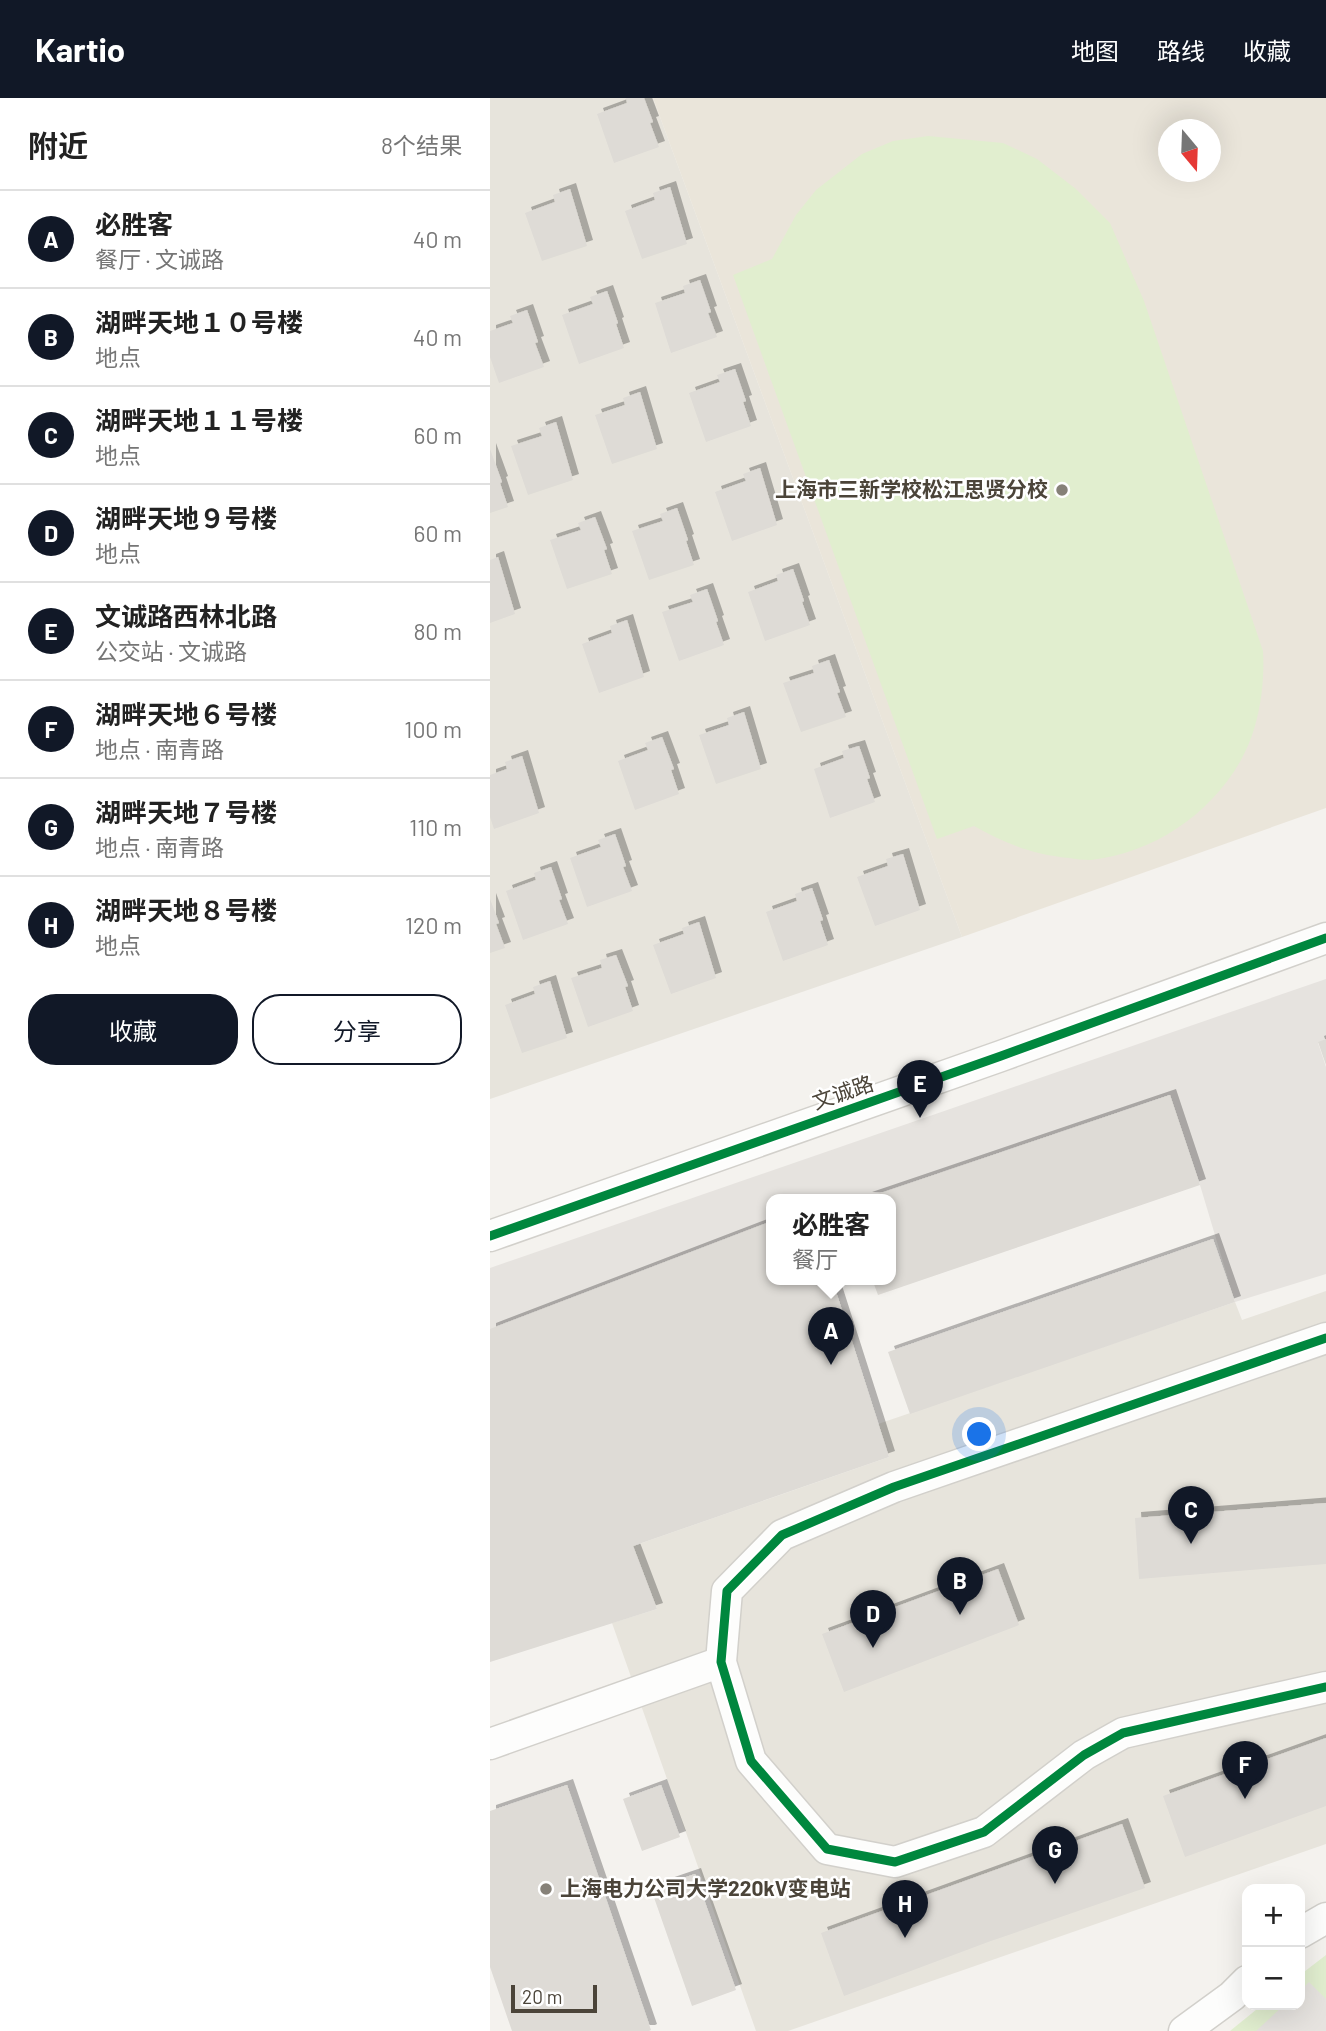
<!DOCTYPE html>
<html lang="zh">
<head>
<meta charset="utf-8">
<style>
	:root { --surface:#fff; --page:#f2f2f2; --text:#222; --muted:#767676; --line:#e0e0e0; --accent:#111827 }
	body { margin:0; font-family:Barlow,"Noto Sans SC",sans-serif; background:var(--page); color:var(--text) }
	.controls { position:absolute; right:21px; bottom:21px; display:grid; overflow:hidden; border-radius:14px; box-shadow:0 7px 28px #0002 }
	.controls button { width:63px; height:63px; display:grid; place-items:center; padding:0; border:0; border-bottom:2px solid var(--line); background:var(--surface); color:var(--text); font:35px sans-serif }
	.compass { position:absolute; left:668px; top:21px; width:63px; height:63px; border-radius:50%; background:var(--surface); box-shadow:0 7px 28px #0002; rotate:161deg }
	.scale { position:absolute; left:21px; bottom:18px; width:86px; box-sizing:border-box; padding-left:7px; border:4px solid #4b4439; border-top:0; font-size:19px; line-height:24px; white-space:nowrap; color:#4b4439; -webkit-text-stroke:5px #fff; paint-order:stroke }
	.you { position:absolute; left:490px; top:1337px; width:24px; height:24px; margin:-18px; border:5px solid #fff; border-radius:50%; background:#1a73e8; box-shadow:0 0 0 10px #1a73e833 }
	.badge { display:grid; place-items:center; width:46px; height:46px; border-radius:50%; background:var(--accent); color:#fff; font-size:23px; font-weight:700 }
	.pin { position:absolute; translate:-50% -58px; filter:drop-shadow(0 2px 4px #0008) }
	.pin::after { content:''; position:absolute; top:37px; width:24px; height:21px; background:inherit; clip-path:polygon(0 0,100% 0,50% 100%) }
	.popup { position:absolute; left:276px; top:1096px; width:130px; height:91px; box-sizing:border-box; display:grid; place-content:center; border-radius:14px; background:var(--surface); filter:drop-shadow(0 2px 5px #0005); font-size:23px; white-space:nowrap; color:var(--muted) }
	.popup b { font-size:26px; color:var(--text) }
	.popup::after { content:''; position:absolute; left:50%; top:100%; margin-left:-14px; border:14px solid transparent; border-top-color:var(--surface) }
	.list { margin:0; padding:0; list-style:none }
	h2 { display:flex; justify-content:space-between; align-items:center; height:91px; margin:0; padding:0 28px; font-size:30px }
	h2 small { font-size:23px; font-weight:400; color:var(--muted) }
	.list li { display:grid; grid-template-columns:46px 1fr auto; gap:21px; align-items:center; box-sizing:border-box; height:98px; padding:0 28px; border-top:2px solid var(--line) }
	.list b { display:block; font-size:26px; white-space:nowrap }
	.list p { margin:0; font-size:23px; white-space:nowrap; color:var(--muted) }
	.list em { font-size:23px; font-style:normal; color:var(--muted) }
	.actions { display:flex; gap:14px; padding:21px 28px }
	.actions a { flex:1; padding:16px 0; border:2px solid var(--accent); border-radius:28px; text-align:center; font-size:24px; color:var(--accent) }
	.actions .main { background:var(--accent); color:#fff }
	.map { position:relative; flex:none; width:836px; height:1933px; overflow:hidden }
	header { display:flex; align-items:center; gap:42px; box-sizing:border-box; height:98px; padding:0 35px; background:var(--accent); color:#fff }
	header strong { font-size:33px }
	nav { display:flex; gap:38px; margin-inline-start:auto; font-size:24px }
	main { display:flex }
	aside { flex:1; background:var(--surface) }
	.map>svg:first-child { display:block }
	.residential { fill:#e7e4dc }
	.education { fill:#eae5da; fill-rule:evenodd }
	.green { fill:#e1eecf }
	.parking { fill:#e6e3df }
	.building { fill:#dedbd6; filter:url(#shadow) }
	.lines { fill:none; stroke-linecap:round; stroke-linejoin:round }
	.minor-casing { stroke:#d2d0cb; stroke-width:33 }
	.minor { stroke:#fdfdfc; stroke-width:30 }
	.cycleway-casing { stroke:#fff; stroke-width:13 }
	.cycleway { stroke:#00873e; stroke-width:9 }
	.poi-dot { fill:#868178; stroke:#fff; stroke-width:2.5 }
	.labels { text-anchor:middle; stroke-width:5; stroke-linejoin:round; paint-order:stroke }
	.poi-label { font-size:21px; font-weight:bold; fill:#4b4439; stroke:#fff; text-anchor:end }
	.street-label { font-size:21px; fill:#4b4439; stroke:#fff }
</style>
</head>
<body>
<header>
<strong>Kartio</strong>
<nav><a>地图</a><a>路线</a><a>收藏</a></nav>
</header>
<main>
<aside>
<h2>附近<small>8个结果</small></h2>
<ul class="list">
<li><span class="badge">A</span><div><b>必胜客</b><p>餐厅 · 文诚路</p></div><em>40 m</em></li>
<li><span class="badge">B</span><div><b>湖畔天地１０号楼</b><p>地点</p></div><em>40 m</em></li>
<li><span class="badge">C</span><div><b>湖畔天地１１号楼</b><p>地点</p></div><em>60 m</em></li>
<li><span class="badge">D</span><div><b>湖畔天地９号楼</b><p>地点</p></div><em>60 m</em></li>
<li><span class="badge">E</span><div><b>文诚路西林北路</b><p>公交站 · 文诚路</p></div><em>80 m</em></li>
<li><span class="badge">F</span><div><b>湖畔天地６号楼</b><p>地点 · 南青路</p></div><em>100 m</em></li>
<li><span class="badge">G</span><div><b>湖畔天地７号楼</b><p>地点 · 南青路</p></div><em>110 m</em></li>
<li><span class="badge">H</span><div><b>湖畔天地８号楼</b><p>地点</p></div><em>120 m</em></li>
</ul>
<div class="actions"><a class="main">收藏</a><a>分享</a></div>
</aside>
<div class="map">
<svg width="836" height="1933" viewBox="0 0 836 1933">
	<defs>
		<filter id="shadow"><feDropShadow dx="6" dy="-6" stdDeviation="0" flood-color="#0004"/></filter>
	</defs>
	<rect width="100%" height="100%" fill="#f4f2ee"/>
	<path class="residential" d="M0 0H163L472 839 0 1001Z
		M836 1193V1746L298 1933H266L122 1525 167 1511 143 1448 399 1359 388 1326 745 1204 752 1222Z"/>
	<path class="education" d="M163 0H836V710L472 839ZM678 32H720V74H678Z"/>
	<path class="green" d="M438 38 513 45 547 61 586 91 620 125 654 203 773 553C775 588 769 630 751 662 720 717 663 755 601 762 594 762 586 761 579 760 541 756 517 746 484 728L447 741 243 177 282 161 306 117 326 92 372 56 403 43Z
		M836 1857V1933H740L772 1907H810V1877Z"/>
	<path class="parking" d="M836 881V941L828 945 836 969V1176L745 1204 710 1087 679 997 381 1101H282L281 1135 0 1233V1170Z
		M819 1884 836 1901V1933H766L794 1907H810V1893Z"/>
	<path class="building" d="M136 0H154L163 24 160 25 169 49 124 65 107 16 137 5Z
		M180 89 197 146 152 161 135 113 165 102 163 95Z
		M80 91 97 148 52 163 35 115 65 104 63 97Z
		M210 182 221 214 218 215 227 239 181 255 165 205 195 195 193 188Z
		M117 193 128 225 126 226 134 250 89 266 72 217 103 206 100 199Z
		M37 212 48 244 45 245 54 269 9 285 0 259V233L23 225 20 218Z
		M245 271 256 303 253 304 261 328 216 344 199 295 230 284 227 277Z
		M150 294 167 351 122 366 105 317 135 307 133 300Z
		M66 324 83 382 38 397 21 348 52 338 49 330Z
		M0 351 12 384 10 385 18 409 0 415Z
		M270 370 287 427 242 443 225 394 256 383 253 376Z
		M187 410 198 442 196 443 204 467 159 482 142 433 173 423 170 416Z
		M105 419 117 451 114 452 122 476 77 491 60 442 91 432 88 425Z
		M8 459 25 516 0 525V462Z
		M303 471 314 503 312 504 320 527 275 543 258 494 288 483 286 477Z
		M217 491 228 523 226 524 234 547 189 563 172 514 203 504 200 497Z
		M137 522 154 579 109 595 92 546 122 535 120 528Z
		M339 562 350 594 347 595 356 619 311 634 293 585 324 575 322 568Z
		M254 614 271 671 226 686 209 637 239 627 237 620Z
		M172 639 184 671 181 672 189 696 145 712 128 663 158 652 155 645Z
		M369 648 380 680 377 681 385 704 340 720 324 671 354 660 352 653Z
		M32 658 49 715 4 731 0 719V677L17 671 15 664Z
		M125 736 136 768 133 769 142 793 97 809 80 760 111 749 108 742Z
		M413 756 430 812 385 828 367 779 398 768 396 761Z
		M61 769 72 801 69 802 78 826 33 842 16 793 46 782 44 775Z
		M322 790 333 822 330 823 338 847 293 863 276 814 307 803 305 796Z
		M0 801 9 825 6 826 15 850 0 855Z
		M209 824 226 880 181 896 163 847 194 836 192 830Z
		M126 857 138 888 135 889 143 913 98 929 81 880 112 870 110 862Z
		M60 883 77 940 32 955 15 907 45 896 43 889Z
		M836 941V967L828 944Z
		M680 997 710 1087 388 1197 382 1181H400V1101L376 1100Z
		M282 1123V1181H342L399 1359 143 1448 167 1511 0 1564V1231Z
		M723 1141 745 1204 420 1316 398 1254Z
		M836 1405V1466L649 1481 645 1420Z
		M508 1471 529 1527 354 1594 332 1536Z
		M836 1640V1708L695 1759 673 1698Z
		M77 1687 161 1932 159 1933H22L0 1869V1713Z
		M171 1687 190 1739 152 1753 133 1701Z
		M632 1726 655 1790 498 1844 354 1898 331 1835Z
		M205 1776 246 1892 202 1908 161 1791Z"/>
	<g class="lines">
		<g class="minor-casing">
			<path id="minor" d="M0 1138 511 958 836 840
				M836 1240 404 1389 292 1437 237 1493 231 1564 261 1663 337 1751 405 1764 494 1734 594 1657 633 1635 836 1589
				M0 1646 231 1564
				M810 1835 836 1820
				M694 1933 742 1898 757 1883"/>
		</g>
		<use href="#minor" class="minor"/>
		<g class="cycleway-casing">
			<path id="cycleway" d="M0 1138 511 958 836 840
				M836 1240 404 1389 292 1437 237 1493 231 1564 261 1663 337 1751 405 1764 494 1734 594 1657 633 1635 836 1589"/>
		</g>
		<use href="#cycleway" class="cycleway"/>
	</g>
	<g class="poi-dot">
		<circle cx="572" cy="392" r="7"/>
		<circle cx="56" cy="1791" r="7"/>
	</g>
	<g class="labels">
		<g class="poi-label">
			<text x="558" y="399">上海市三新学校松江思贤分校</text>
			<text x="70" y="1798" text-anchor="start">上海电力公司大学220kV变电站</text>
		</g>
		<g class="street-label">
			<text transform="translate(353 995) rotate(-19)" y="7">文诚路</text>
		</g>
	</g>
</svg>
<div class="controls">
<button>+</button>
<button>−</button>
</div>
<svg class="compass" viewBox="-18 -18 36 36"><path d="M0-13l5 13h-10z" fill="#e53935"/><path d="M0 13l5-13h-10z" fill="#767676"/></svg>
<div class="scale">20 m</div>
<div class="you"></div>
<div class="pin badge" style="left:341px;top:1267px">A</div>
<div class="popup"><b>必胜客</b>餐厅</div>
<div class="pin badge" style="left:470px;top:1517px">B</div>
<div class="pin badge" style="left:701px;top:1446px">C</div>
<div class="pin badge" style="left:383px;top:1550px">D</div>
<div class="pin badge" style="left:430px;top:1020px">E</div>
<div class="pin badge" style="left:755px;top:1701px">F</div>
<div class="pin badge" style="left:565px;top:1786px">G</div>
<div class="pin badge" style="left:415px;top:1840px">H</div>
</div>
</main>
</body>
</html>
